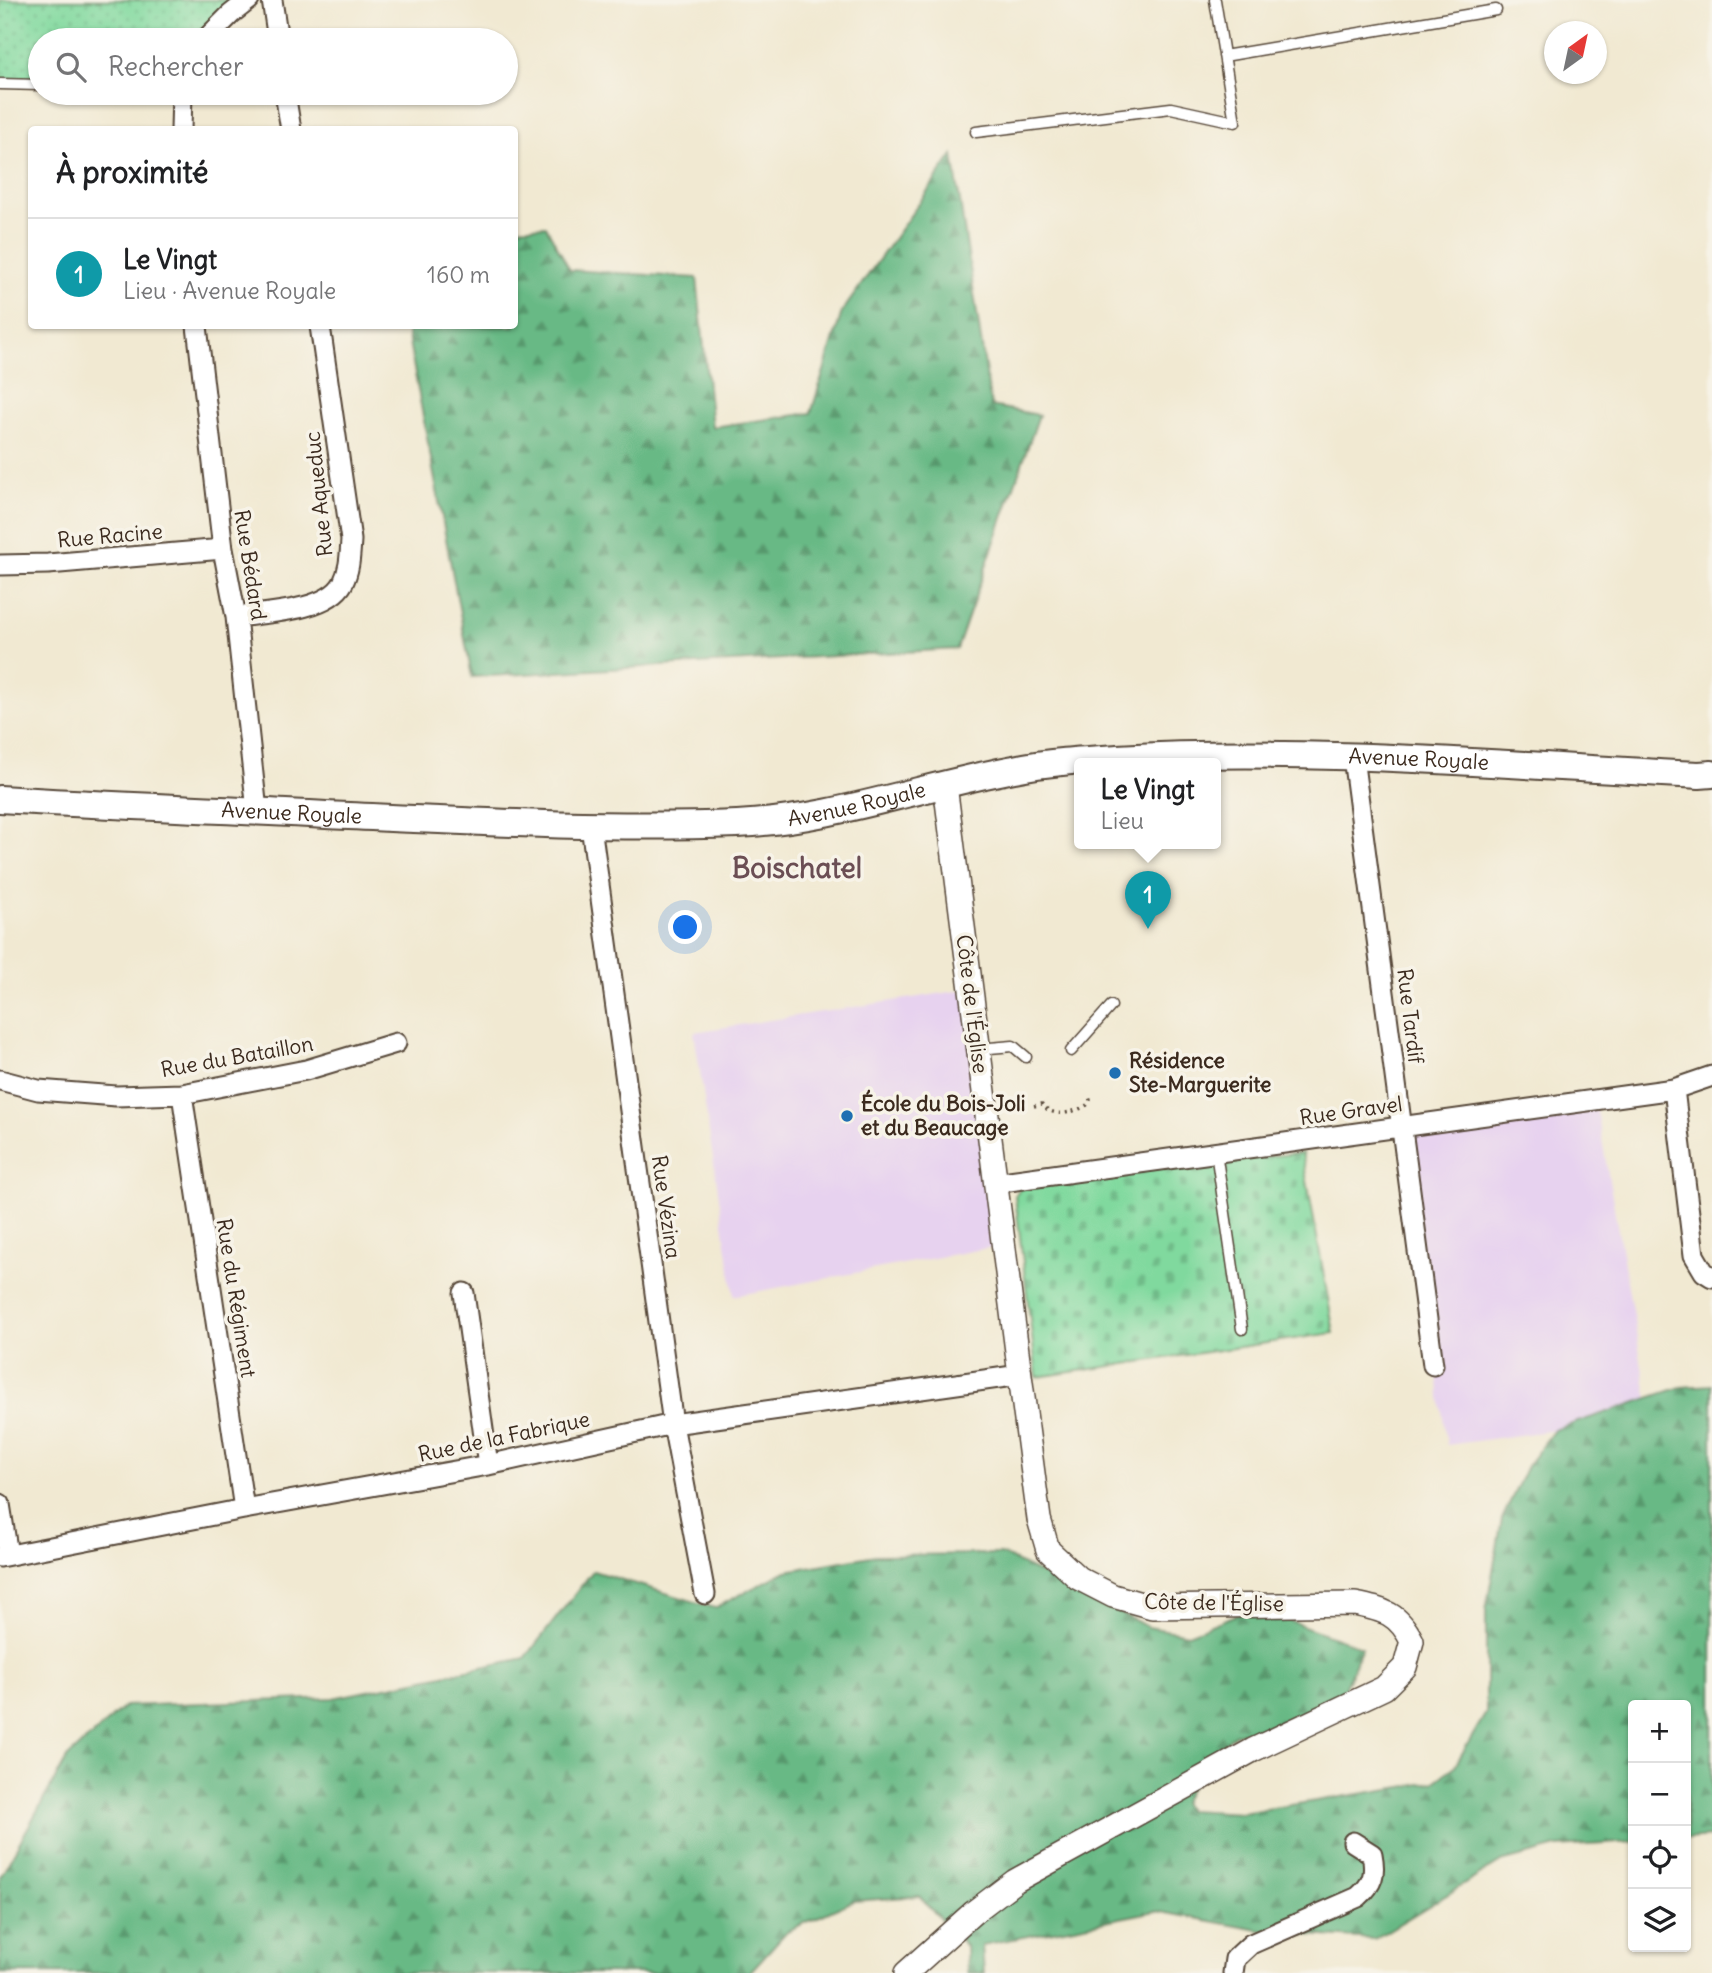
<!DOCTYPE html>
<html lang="fr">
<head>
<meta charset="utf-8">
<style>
	:root { --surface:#fff; --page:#f2f2f2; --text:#202124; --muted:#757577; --line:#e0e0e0; --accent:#ea580c }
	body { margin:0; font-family:Delius,sans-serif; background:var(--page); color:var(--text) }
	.controls { position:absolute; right:21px; bottom:21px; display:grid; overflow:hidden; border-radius:7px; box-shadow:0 2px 5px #0004 }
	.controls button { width:63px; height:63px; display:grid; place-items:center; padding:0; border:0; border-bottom:2px solid var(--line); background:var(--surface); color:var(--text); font:35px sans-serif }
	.compass { position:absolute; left:1544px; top:21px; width:63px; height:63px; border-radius:50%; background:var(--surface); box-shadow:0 2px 5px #0004; rotate:33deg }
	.you { position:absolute; left:686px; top:928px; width:24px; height:24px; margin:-18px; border:5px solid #fff; border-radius:50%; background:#1a73e8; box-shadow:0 0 0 10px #1a73e833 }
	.badge { display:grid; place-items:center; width:46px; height:46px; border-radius:50%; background:var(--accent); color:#fff; font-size:23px; font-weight:700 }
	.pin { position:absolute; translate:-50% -58px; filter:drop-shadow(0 2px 4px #0008) }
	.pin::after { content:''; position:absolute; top:37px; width:24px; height:21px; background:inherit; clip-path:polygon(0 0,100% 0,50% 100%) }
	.popup { position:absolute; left:1074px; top:758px; width:147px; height:91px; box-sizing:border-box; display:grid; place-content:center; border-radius:7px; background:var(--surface); filter:drop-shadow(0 2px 5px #0005); font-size:23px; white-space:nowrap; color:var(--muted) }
	.popup b { font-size:26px; color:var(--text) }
	.popup::after { content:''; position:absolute; left:50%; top:100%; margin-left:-14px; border:14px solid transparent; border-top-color:var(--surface) }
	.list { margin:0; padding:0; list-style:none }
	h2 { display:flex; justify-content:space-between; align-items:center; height:91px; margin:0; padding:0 28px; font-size:30px }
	h2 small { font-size:23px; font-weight:400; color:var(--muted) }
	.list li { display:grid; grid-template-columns:46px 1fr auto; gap:21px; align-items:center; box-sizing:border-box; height:112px; padding:0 28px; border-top:2px solid var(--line) }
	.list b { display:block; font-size:26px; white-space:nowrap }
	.list p { margin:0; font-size:23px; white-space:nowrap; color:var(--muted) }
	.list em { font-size:23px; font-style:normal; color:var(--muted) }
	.icon { flex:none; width:38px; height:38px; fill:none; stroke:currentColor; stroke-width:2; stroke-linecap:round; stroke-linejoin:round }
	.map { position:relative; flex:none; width:1712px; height:1973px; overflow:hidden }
	.search { position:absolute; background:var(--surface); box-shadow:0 2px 5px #0004; left:28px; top:28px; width:490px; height:77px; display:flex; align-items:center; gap:18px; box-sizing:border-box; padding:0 24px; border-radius:38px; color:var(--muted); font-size:26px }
	.panel { position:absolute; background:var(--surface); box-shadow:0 2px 5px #0004; left:28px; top:126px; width:490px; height:203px; border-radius:7px }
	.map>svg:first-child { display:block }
	.built { fill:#e7d2ef }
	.grass { fill:url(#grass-dots); stroke:#5e825e; stroke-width:2 }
	.forest { fill:url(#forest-firs); stroke:#527252; stroke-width:2 }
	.cemetery { fill:url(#cemetery-stones); stroke:#5e825e; stroke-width:2 }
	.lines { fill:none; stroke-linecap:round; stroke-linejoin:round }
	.service-casing { stroke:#564739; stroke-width:13 }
	.minor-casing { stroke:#564739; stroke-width:23 }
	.tertiary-casing { stroke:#564739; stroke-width:26 }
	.secondary-casing { stroke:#564739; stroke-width:30 }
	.path { stroke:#564739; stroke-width:3.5; stroke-dasharray:2 5; stroke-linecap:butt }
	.service { stroke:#fff; stroke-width:10 }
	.minor { stroke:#fff; stroke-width:19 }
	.tertiary { stroke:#fff; stroke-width:23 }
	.secondary { stroke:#fff; stroke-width:26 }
	.poi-dot { fill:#1f6fb2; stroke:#f7f3e8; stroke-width:2.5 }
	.labels { text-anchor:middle; stroke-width:7; stroke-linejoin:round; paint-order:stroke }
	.street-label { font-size:21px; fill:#3b2a1e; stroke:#f7f3e8 }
	.poi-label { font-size:21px; font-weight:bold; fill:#3b2a1e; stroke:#f7f3e8; text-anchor:start }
	.district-label { font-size:28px; font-weight:bold; fill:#6b4e54; stroke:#f7f3e8 }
</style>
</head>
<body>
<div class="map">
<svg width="1712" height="1973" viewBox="0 0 1712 1973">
	<defs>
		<pattern id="grass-dots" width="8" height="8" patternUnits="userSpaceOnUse" patternTransform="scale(1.75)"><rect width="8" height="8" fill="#80d99e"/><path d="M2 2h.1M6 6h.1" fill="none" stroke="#70ba88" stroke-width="1.8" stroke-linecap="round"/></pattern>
		<pattern id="forest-firs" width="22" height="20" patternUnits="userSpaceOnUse" patternTransform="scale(1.75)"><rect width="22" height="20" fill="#68b985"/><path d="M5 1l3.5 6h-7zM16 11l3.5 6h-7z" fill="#57976c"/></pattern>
		<pattern id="cemetery-stones" width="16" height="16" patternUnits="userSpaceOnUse" patternTransform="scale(1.75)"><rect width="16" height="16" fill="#80d99e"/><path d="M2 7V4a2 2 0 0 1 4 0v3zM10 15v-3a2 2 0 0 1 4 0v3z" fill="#70ba88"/></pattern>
	</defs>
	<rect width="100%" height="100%" fill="#f7f3e8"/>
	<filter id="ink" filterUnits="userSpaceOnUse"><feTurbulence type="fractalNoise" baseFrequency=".0143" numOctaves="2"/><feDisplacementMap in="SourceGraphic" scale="14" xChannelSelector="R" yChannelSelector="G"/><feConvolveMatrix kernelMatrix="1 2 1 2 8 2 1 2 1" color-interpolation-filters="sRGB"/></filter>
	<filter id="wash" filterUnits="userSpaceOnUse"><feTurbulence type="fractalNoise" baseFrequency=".00686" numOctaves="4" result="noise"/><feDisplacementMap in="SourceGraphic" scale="28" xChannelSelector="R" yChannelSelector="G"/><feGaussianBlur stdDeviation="1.57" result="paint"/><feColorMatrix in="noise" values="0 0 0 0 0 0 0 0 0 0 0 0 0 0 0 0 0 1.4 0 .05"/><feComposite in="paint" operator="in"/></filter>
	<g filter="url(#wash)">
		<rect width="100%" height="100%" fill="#f1e9d2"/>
		<path class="built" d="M970 989 1003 1245 734 1296 694 1032Z
			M1595 1100 1651 1417 1447 1445 1401 1127Z"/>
		<path class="grass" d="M0 0H249L205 40H40V85L0 84Z"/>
		<path class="forest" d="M953 155 991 406 1039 415 957 649 472 677 406 326H514L515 228 546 226 570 270 697 278 712 427 811 413 842 312Z
			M1712 1385V1837L1686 1839V1705H1633V1842L1557 1847 1501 1862 1374 1939 1275 1933 1156 1911 982 1945 984 1973H967L966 1946 919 1896 853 1901 787 1931 749 1973H0V1877L67 1758 125 1706 333 1698 525 1658 593 1571 715 1608 786 1571 876 1555 1001 1554 1148 1627 1188 1634 1254 1608 1362 1647 1341 1697 1319 1719 1235 1734 1201 1765 1182 1803 1187 1810 1242 1813 1433 1782 1454 1767 1486 1713V1611L1502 1519 1527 1466 1554 1430 1681 1387Z"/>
		<path class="cemetery" d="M1302 1153 1334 1333 1037 1377 1015 1196 1024 1182Z"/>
	</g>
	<g filter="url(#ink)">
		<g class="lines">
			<g class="service-casing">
				<path id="service" d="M1224 56 1496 10
					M0 84 40 85
					M976 132 1171 108 1235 122 1215 0
					M978 1049 1013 1046 1026 1057
					M1071 1051 1111 1006
					M1216 1152 1242 1329"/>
			</g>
			<g class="minor-casing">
				<path id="minor" d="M272 0 278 40
					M205 40 231 14 249 0
					M285 93 291 130
					M181 130 182 93
					M197 326 223 549 236 617 257 811
					M0 565 48 564 223 549
					M236 617C265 613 328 611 343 583 350 569 350 555 351 540L320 326
					M1353 757 1433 1365
					M591 826 673 1424 705 1594
					M0 1080 38 1090 116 1096 182 1094 306 1070 396 1043
					M1674 1089 1694 1255 1704 1272 1712 1277
					M182 1094 244 1509
					M995 1183 1674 1089 1712 1076
					M464 1293 488 1465
					M0 1504 8 1555
					M0 1557 244 1509 488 1465 673 1424 1020 1375
					M1233 1973 1235 1959 1251 1944 1358 1897C1373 1884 1376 1874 1372 1854L1353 1842"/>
			</g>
			<g class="tertiary-casing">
				<path id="tertiary" d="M906 1973 974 1912 1015 1881 1253 1750 1384 1688 1405 1667 1412 1641C1398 1613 1384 1610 1355 1604L1152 1607 1113 1596 1078 1578 1048 1550 1039 1519 1020 1375 945 785"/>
			</g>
			<g class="secondary-casing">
				<g id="secondary">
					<path id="s1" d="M0 799C109 806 217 809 326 815 463 821 600 829 737 824 832 820 922 786 1014 769 1047 762 1083 760 1117 758 1310 747 1506 765 1699 775L1712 774"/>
				</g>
			</g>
			<path class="path" d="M1034 1106 1042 1104C1053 1119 1073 1113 1087 1105L1090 1100 1088 1094"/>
			<use href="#service" class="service"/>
			<use href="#minor" class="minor"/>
			<use href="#tertiary" class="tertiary"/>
			<use href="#secondary" class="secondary"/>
		</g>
	</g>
	<g class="poi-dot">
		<circle cx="1115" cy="1073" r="7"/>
		<circle cx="847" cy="1116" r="7"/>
	</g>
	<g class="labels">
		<g class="street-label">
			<text transform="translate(319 494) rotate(-96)" y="7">Rue Aqueduc</text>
			<text transform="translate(110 536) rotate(-5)" y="7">Rue Racine</text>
			<text transform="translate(250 565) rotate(81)" y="7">Rue Bédard</text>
			<text dy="7" stroke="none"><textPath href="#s1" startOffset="1426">Avenue Royale</textPath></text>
			<text dy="7" stroke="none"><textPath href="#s1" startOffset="859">Avenue Royale</textPath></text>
			<text dy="7" stroke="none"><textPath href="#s1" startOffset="292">Avenue Royale</textPath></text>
			<text transform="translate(972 1004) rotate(83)" y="7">Côte de l'Église</text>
			<text transform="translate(1410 1016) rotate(83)" y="7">Rue Tardif</text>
			<text transform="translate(237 1057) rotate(-10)" y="7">Rue du Bataillon</text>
			<text transform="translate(1351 1111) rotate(-8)" y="7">Rue Gravel</text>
			<text transform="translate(666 1207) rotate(82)" y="7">Rue Vézina</text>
			<text transform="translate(236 1298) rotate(81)" y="7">Rue du Régiment</text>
			<text transform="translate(504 1437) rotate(-12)" y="7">Rue de la Fabrique</text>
			<text transform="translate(1214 1603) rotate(1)" y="7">Côte de l'Église</text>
		</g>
		<g class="poi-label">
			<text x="1129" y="1068">Résidence<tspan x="1129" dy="24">Ste-Marguerite</tspan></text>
			<text x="861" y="1111">École du Bois-Joli<tspan x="861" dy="24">et du Beaucage</tspan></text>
		</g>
		<g class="district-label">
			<text x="797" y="878">Boischatel</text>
		</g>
	</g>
</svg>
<div class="controls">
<button>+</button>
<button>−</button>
<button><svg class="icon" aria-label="locate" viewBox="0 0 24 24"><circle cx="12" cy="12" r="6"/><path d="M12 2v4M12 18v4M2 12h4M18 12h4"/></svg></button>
<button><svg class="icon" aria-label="layers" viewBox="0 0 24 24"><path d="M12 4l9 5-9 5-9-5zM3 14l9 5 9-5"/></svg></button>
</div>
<svg class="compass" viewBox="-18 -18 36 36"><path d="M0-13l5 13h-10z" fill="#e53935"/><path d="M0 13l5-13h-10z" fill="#757577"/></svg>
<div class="you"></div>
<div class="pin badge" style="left:1148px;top:929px;background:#0f9aa8">1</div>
<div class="popup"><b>Le Vingt</b>Lieu</div>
<div class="search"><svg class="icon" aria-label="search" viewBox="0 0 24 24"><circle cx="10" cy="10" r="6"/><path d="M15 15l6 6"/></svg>Rechercher</div>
<section class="panel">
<h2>À proximité<small></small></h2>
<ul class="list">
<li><span class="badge" style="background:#0f9aa8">1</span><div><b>Le Vingt</b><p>Lieu · Avenue Royale</p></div><em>160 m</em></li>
</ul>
</section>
</div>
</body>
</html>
